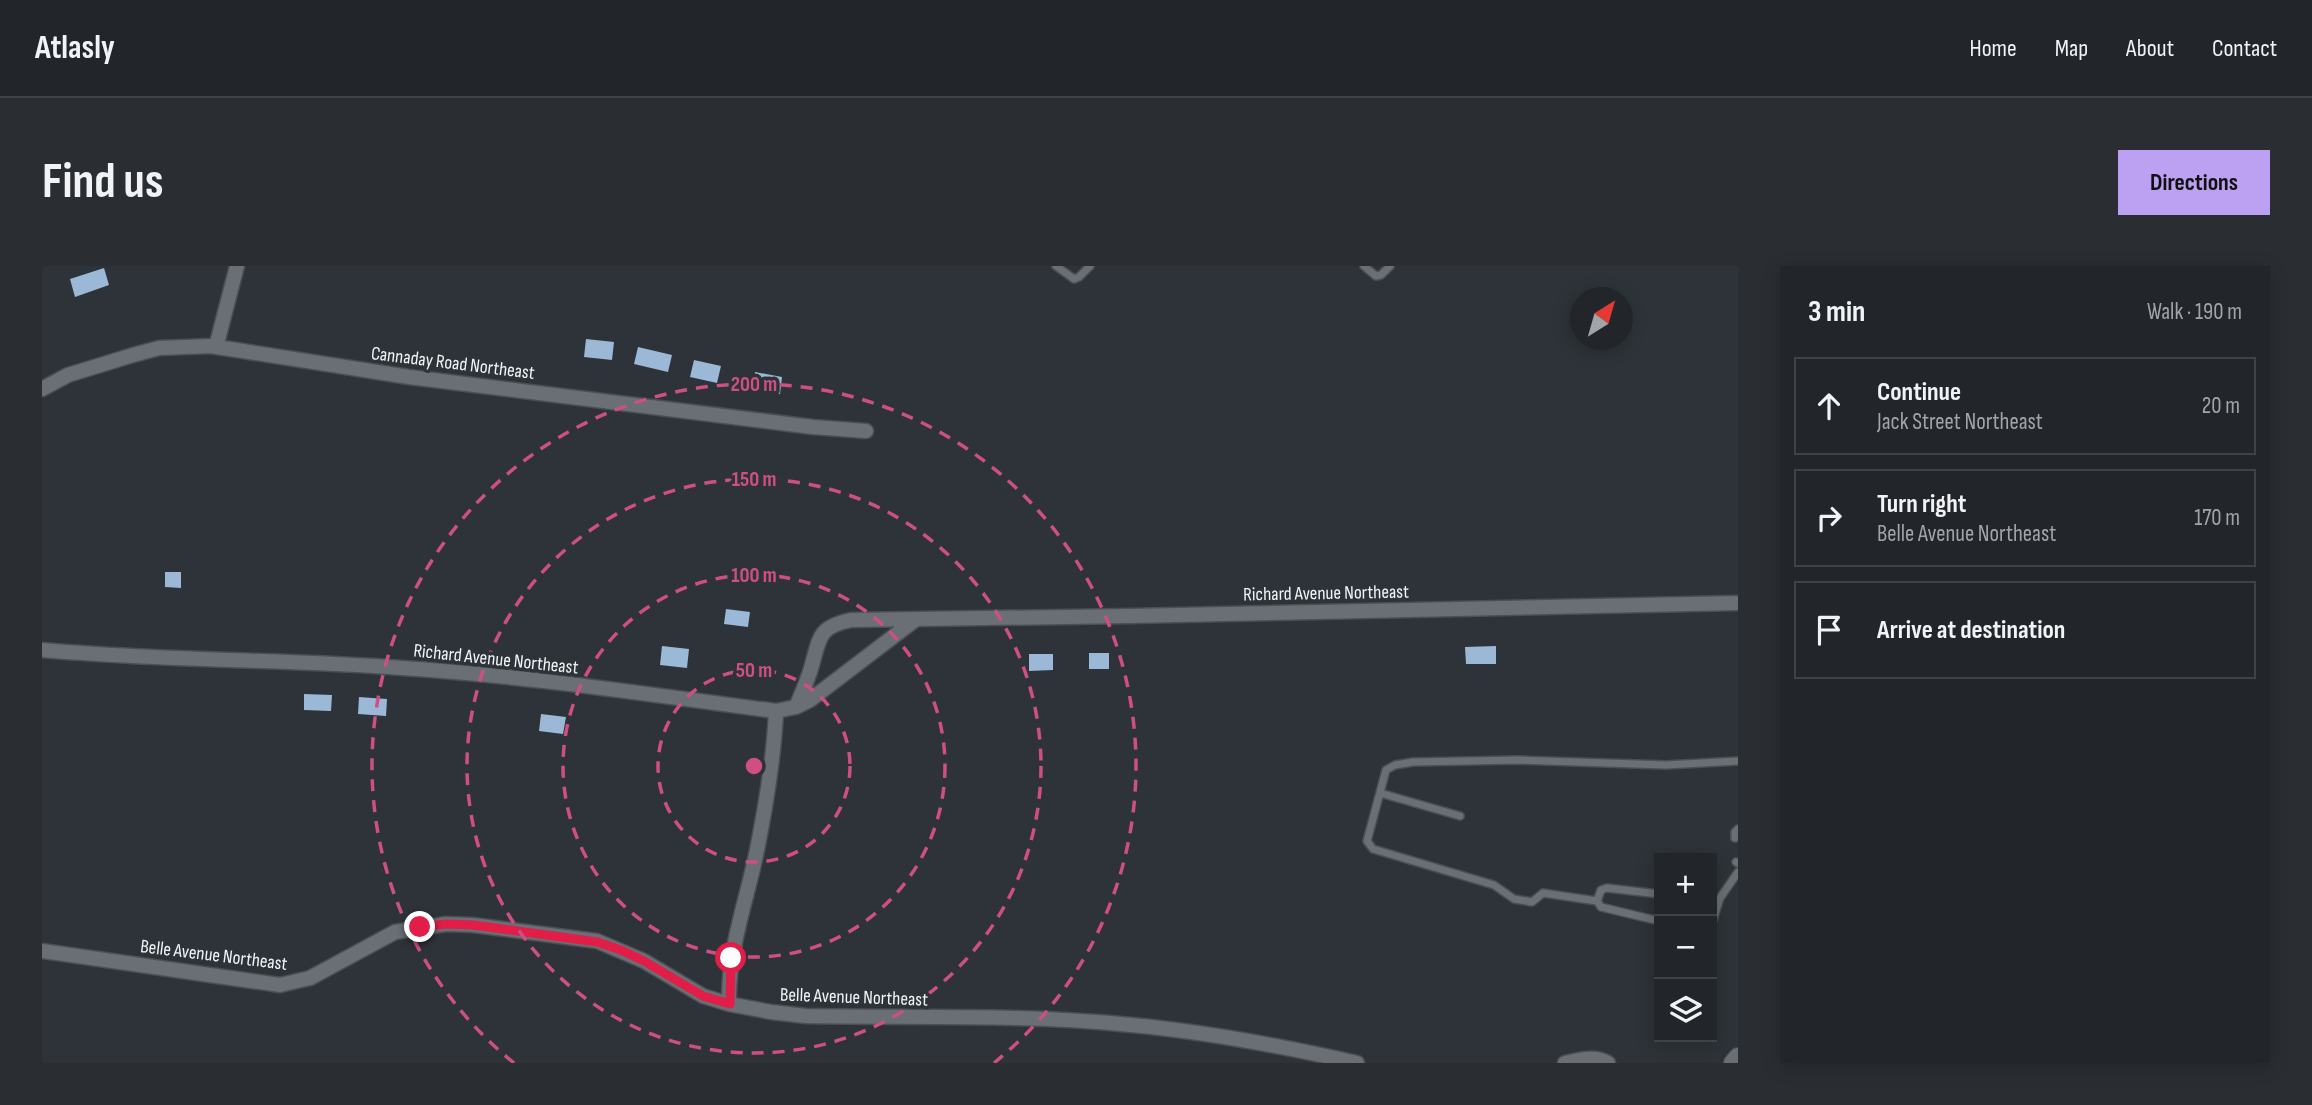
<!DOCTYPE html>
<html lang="en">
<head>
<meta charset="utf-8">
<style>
	:root { --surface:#22262a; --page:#2a2e32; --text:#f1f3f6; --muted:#a2a5a8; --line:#3f4347; --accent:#bca0f2 }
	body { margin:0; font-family:"Sofia Sans Condensed",sans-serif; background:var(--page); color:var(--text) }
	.controls { position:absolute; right:21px; bottom:21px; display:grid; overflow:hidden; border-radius:0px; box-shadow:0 4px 18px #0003 }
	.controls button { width:63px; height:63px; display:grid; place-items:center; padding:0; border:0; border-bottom:2px solid var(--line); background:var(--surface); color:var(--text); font:35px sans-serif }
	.compass { position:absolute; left:1528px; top:21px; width:63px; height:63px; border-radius:50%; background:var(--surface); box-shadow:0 4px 18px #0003; rotate:37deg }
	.stop { position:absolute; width:21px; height:21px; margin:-16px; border:5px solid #e11d48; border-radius:50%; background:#fff }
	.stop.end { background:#e11d48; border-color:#fff; box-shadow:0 2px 7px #0008 }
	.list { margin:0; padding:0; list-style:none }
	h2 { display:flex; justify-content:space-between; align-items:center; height:91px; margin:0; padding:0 28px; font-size:30px }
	h2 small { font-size:23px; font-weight:400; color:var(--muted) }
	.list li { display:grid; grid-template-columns:46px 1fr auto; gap:21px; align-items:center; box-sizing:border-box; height:98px; margin:0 14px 14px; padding:0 14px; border:2px solid var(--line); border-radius:0px }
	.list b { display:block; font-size:26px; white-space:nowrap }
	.list p { margin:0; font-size:23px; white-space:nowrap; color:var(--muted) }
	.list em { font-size:23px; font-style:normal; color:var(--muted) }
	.icon { flex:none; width:38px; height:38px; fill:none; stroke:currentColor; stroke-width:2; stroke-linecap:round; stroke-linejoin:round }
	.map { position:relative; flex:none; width:1696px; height:797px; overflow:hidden; border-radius:0px }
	header { display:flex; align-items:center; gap:42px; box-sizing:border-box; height:98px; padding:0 35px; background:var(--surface); border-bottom:2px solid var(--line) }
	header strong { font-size:33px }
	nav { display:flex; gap:38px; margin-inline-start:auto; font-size:24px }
	.intro { display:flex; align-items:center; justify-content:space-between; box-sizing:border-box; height:168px; padding:0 42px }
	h1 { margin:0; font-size:49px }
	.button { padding:18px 32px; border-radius:0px; background:var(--accent); color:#111; font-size:24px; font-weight:700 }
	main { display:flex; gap:42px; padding:0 42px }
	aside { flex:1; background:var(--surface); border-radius:0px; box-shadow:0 4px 18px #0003 }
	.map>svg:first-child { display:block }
	.building { fill:#9bb9d6 }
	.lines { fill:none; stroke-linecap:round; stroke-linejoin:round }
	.service-casing { stroke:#4a4f53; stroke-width:10 }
	.minor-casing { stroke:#4a4f53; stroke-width:17 }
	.tertiary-casing { stroke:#4a4f53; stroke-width:20 }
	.service { stroke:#696f75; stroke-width:7 }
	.minor { stroke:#696f75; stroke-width:14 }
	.tertiary { stroke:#696f75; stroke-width:18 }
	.route { stroke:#e11d48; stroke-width:9 }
	.ring { fill:none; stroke:#ce4f82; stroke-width:3.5; stroke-dasharray:12 9 }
	.labels { text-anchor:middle; stroke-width:7; stroke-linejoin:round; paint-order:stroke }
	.street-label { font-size:19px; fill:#f1f5f8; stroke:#2d3338 }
	.centre { fill:#ce4f82; stroke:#2d3338; stroke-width:3.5 }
	.ring-label { font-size:21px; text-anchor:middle; font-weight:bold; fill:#ce4f82; stroke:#2d3338; stroke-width:7; stroke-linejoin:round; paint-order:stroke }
</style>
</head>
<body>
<header>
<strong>Atlasly</strong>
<nav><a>Home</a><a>Map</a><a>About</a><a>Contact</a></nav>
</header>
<div class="intro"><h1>Find us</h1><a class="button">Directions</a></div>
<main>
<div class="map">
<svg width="1696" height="797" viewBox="0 0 1696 797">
	<rect width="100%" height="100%" fill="#2d3338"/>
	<path class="building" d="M62 2 67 19 33 31 28 13Z
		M544 73 572 76 570 94 542 91Z
		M596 81 630 89 626 106 592 98Z
		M652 94 679 100 675 117 648 111Z
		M713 106 740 111 738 128 711 123Z
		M123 306H139V322L123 321Z
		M684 343 708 346 706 361 682 358Z
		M620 380 647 383 645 402 618 399Z
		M1454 380V398H1424L1423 381Z
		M1047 387H1067V403H1047Z
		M987 388H1011V404L987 405Z
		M262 428 290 429 289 445 262 444Z
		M317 431 345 433 344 450 316 448Z
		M499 448 524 451 521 468 497 465Z"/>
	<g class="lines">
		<g class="service-casing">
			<path id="service" d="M1014 0 1032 13 1037 11 1048 0
				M1322 0 1334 10 1339 9 1348 0
				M1338 527 1418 550
				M1693 572V566L1696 563
				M1694 596 1696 597
				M1617 628 1565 622 1559 624 1555 635 1559 641 1617 655
				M1555 635 1501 627 1490 636 1472 633 1452 619 1331 583 1325 575 1344 504 1353 499 1371 496 1476 494 1624 499 1696 495
				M1670 657 1678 632 1696 606"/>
		</g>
		<g class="minor-casing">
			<path id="minor" d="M174 81 195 0
				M0 123 26 109 91 89 117 82 169 80 367 111 771 161 824 165
				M0 384C120 395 240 393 360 402 485 410 610 429 734 445L754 441 768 434 873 354
				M754 441C760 427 766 414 770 399 778 370 777 361 809 354L1088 350 1696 337
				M0 685 238 719 268 712 353 666 404 658 431 659 555 675 602 695 661 730 687 738 729 746 764 750C872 752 981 748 1089 759 1165 766 1240 780 1315 797
				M687 738C686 682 704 638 715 584 724 539 732 491 734 445
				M1523 797C1538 794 1552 789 1566 797"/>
		</g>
		<g class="tertiary-casing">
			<path id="tertiary" d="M1691 797 1696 791"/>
		</g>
		<use href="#service" class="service"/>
		<use href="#minor" class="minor"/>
		<use href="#tertiary" class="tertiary"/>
	</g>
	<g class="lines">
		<path class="route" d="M378 661 404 658 431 659 555 676 579 684 602 695 661 730 688 738 689 692"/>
	</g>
	<g class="ring">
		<circle cx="712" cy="500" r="96"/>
		<circle cx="712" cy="500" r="191"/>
		<circle cx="712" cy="500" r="287"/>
		<path d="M472 797A382 382 0 1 1 952 797"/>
	</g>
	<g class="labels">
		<g class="street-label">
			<text transform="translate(411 96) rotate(7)" y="7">Cannaday Road Northeast</text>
			<text transform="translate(1284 326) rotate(-1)" y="7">Richard Avenue Northeast</text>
			<text transform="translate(454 392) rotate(6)" y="7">Richard Avenue Northeast</text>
			<text transform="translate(172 688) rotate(7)" y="7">Belle Avenue Northeast</text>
			<text transform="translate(812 730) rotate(2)" y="7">Belle Avenue Northeast</text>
		</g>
	</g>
	<circle cx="712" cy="500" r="10" class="centre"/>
	<g class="ring-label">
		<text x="712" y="125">200 m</text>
		<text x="712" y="220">150 m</text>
		<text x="712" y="316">100 m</text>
		<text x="712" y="411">50 m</text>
	</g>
</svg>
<div class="controls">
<button>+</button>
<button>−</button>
<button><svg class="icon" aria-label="layers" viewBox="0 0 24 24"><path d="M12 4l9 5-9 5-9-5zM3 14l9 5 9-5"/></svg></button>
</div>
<svg class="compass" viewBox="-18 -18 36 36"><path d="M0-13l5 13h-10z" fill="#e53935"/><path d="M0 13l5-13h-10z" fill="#a2a5a8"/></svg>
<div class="stop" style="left:689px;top:692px"></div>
<div class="stop end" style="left:378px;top:661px"></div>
</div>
<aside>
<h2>3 min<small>Walk · 190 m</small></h2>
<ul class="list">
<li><svg class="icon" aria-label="ahead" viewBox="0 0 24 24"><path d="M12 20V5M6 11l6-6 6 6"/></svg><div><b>Continue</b><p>Jack Street Northeast</p></div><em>20 m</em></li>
<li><svg class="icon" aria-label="right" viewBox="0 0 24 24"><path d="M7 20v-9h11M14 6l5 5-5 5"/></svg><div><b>Turn right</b><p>Belle Avenue Northeast</p></div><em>170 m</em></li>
<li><svg class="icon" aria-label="arrive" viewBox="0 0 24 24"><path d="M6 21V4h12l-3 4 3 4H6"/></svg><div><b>Arrive at destination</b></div></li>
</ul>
</aside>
</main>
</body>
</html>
